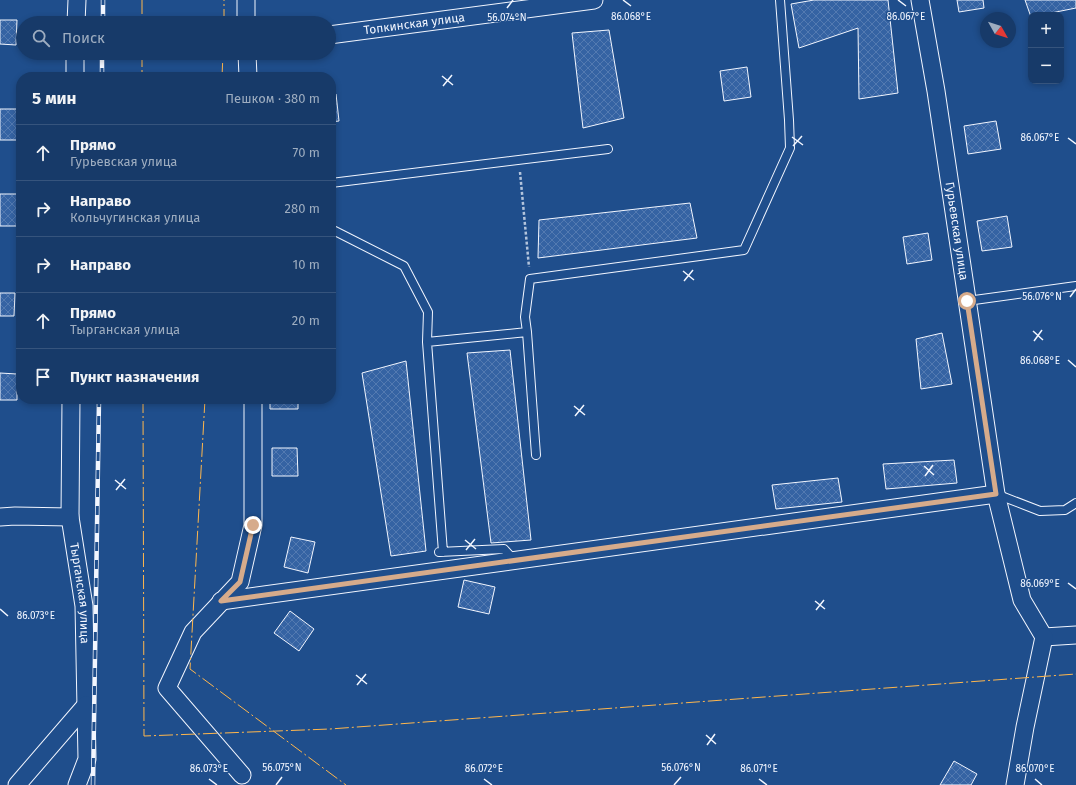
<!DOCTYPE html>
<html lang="ru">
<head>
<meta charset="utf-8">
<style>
	:root { --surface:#173a69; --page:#244571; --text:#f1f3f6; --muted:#9eadc0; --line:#36547d }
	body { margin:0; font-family:"Fira Sans",sans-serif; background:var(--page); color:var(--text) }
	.controls { position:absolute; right:12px; top:12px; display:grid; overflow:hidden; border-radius:8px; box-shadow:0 2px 6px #0003 }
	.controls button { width:36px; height:36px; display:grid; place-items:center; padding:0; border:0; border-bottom:1px solid var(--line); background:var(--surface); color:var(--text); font:20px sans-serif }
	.compass { position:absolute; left:980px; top:12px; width:36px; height:36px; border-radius:50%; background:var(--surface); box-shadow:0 2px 6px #0003; rotate:129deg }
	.stop { position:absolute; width:12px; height:12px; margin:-9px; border:3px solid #d6ab8b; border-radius:50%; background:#fff }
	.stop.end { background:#d6ab8b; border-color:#fff; box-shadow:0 1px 4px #0008 }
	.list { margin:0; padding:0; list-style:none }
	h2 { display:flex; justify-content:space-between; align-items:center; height:52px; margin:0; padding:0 16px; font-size:17px }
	h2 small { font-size:13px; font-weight:400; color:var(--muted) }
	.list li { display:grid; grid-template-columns:26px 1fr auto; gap:12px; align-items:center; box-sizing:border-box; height:56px; padding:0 16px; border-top:1px solid var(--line) }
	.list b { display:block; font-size:15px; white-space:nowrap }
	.list p { margin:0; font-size:13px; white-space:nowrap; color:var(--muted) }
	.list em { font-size:13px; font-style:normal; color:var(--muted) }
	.icon { flex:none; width:22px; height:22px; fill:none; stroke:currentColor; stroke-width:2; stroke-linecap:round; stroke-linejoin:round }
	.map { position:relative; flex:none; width:1076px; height:785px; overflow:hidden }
	.search { position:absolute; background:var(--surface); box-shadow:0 2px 6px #0003; left:16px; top:16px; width:320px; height:44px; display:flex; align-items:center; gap:10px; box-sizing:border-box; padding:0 14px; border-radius:22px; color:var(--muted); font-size:15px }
	.panel { position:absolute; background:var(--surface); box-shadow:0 2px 6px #0003; left:16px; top:72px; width:320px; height:332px; border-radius:16px }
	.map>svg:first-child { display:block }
	.building { fill:url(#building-cross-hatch); stroke:#f2f6ff }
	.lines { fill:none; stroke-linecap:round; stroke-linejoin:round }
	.lane-casing { stroke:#f2f6ff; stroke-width:10 }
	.street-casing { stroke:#f2f6ff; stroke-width:19 }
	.path { stroke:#b3c4dc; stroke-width:2.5; stroke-dasharray:3 2; stroke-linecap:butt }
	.lane { stroke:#1f4e8c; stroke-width:8 }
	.street { stroke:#1f4e8c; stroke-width:17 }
	.rail-casing { stroke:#f2f6ff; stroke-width:4.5 }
	.rail { stroke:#1f4e8c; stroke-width:3; stroke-dasharray:9; stroke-linecap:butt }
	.power { stroke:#ffb74d; stroke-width:1; stroke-dasharray:14 3 2 3; stroke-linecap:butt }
	.route { stroke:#d6ab8b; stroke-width:5 }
	.ticks { fill:none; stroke:#f2f6ff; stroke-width:1.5 }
	.labels { text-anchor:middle; stroke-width:3; stroke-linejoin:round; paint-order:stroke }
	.street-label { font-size:12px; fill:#f2f6ff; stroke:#1f4e8c }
	.ticks-label { font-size:10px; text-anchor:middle; fill:#f2f6ff; stroke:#1f4e8c; stroke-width:3; stroke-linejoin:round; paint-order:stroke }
</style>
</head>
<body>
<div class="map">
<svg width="1076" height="785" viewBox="0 0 1076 785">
	<defs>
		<pattern id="building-cross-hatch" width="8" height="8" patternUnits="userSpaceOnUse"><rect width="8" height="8" fill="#3563a3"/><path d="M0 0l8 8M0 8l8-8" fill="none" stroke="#537ab1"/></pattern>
	</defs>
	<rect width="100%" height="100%" fill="#1f4e8c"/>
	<path class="building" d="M814 0H888L898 93 859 99 858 28 799 48 791 4Z
		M957 0H983L984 8 959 12Z
		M1025 0H1076V8L1041 15H1031V17Z
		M0 20H17L16 45 0 44Z
		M609 30 624 118 583 128 572 33Z
		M747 67 751 97 724 101 720 71Z
		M331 94H336L339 121 331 122Z
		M0 109H17V140H0Z
		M996 121 1001 149 968 154 964 126Z
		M0 194H17V226H0Z
		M690 203 697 238 538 258 539 220Z
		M1007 216 1012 247 982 251 977 221Z
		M928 233 932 260 907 264 903 237Z
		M0 293H15L14 316H0Z
		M942 333 952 384 921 389 916 339Z
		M510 350 531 540 491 543 467 353Z
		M406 361 426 551 391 556 362 373Z
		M0 373 17 374V400H0Z
		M270 399H298V409H270Z
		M272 448H297L298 476H272Z
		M954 460 957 483 886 489 883 464Z
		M838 478 842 502 776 509 772 485Z
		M291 537 315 542 308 573 284 567Z
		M464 580 495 587 489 614 458 607Z
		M290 611 314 629 299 651 274 633Z
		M954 761 977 774 971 785H940Z"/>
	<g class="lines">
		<g class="lane-casing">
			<path id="lane" d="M331 183 608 149
				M331 229 404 266 428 312 427 342 527 332 536 455
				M967 301 1076 286
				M527 332 525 317 530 279 744 250 790 148 789 120 780 0
				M427 342 443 552
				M996 494 1040 511 1065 510 1076 503
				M439 552 504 549 514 560"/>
		</g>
		<g class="street-casing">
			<g id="street">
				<path d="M246 0V23"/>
				<path id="s1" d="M920 0 936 91 996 494 1022 600 1044 637"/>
				<path d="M76 23 77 0"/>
				<path id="s2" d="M329 35 594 0"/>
				<path d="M247 53 248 77"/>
				<path d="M75 77V53"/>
				<path id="s3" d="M71 399 70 517 84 606 87 759 77 785"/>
				<path d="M0 517 15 516 70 517"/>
				<path d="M221 601 996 494"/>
				<path d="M1044 637 1076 635"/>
				<path d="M242 775 167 688 193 632 240 582 253 525V399"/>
				<path d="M17 785 86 705"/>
				<path d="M1015 785 1025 727 1044 637"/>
			</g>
		</g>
		<path class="path" d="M520 172 529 267"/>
		<use href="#lane" class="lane"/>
		<use href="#street" class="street"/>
		<g class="rail-casing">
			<path id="rail" d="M103 23V0
				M102 77V53
				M93 785 99 399"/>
		</g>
		<use href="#rail" class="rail"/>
		<path class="power" d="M142 0V23
			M224 23V0
			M142 53V77
			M222 77 223 53
			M143 399 144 736 330 729 1076 674
			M205 399 190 669 346 785"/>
	</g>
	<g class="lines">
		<path class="route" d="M253 525 240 582 221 601 996 494 967 301"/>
	</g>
	<path class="ticks" d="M623 0 631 6M898 0 906 6M507 8 513 0M442 76 453 85M443 86 452 75M792 137 803 145M1068 138 1076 144M793 146 802 136M683 271 694 280M684 281 693 270M1070 297 1076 289M1033 331 1043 340M1034 341 1042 330M1068 360 1076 367M574 406 585 415M575 416 584 405M924 466 934 475M925 476 933 465M115 480 126 489M116 490 125 479M465 540 476 549M466 550 475 539M1068 583 1076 589M815 601 825 609M0 609 8 616M816 610 824 600M356 675 367 684M357 685 366 674M706 735 716 744M707 745 715 734M209 779 217 785M484 779 492 785M759 779 767 785M1035 779 1042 785M276 785 282 777M674 785 681 777"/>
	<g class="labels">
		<g class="street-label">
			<text dy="4" stroke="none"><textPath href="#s2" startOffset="86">Топкинская улица</textPath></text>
			<text dy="4" stroke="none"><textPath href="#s1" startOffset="234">Гурьевская улица</textPath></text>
			<text dy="4" stroke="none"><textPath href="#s3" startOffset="195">Тырганская улица</textPath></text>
		</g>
	</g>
	<g class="ticks-label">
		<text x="631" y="20">86.068°E</text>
		<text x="906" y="20">86.067°E</text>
		<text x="507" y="21">56.074°N</text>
		<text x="1040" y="141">86.067°E</text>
		<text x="1042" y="300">56.076°N</text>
		<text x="1040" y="364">86.068°E</text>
		<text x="1040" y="587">86.069°E</text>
		<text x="36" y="619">86.073°E</text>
		<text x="282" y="771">56.075°N</text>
		<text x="681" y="771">56.076°N</text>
		<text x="209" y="772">86.073°E</text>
		<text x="484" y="772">86.072°E</text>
		<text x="759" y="772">86.071°E</text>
		<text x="1035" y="772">86.070°E</text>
	</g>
</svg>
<div class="controls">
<button>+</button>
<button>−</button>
</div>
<svg class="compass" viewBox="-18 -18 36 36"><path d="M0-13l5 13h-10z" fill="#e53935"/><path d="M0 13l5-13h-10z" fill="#9eadc0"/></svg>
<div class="stop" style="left:967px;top:301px"></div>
<div class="stop end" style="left:253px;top:525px"></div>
<div class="search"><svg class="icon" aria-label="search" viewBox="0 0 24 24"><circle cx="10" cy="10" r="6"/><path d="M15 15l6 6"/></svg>Поиск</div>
<section class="panel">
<h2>5 мин<small>Пешком · 380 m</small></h2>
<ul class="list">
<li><svg class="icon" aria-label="ahead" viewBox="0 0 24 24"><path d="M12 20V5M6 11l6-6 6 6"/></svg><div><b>Прямо</b><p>Гурьевская улица</p></div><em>70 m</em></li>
<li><svg class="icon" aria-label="right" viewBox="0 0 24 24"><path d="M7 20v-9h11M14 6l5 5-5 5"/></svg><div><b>Направо</b><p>Кольчугинская улица</p></div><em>280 m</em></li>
<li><svg class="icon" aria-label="right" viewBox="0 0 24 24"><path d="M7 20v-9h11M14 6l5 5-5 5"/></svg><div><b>Направо</b></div><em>10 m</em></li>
<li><svg class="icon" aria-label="ahead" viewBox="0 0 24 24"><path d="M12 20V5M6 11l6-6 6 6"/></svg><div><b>Прямо</b><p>Тырганская улица</p></div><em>20 m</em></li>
<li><svg class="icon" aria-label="arrive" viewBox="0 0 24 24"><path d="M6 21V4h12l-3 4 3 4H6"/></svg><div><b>Пункт назначения</b></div></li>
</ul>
</section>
</div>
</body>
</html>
